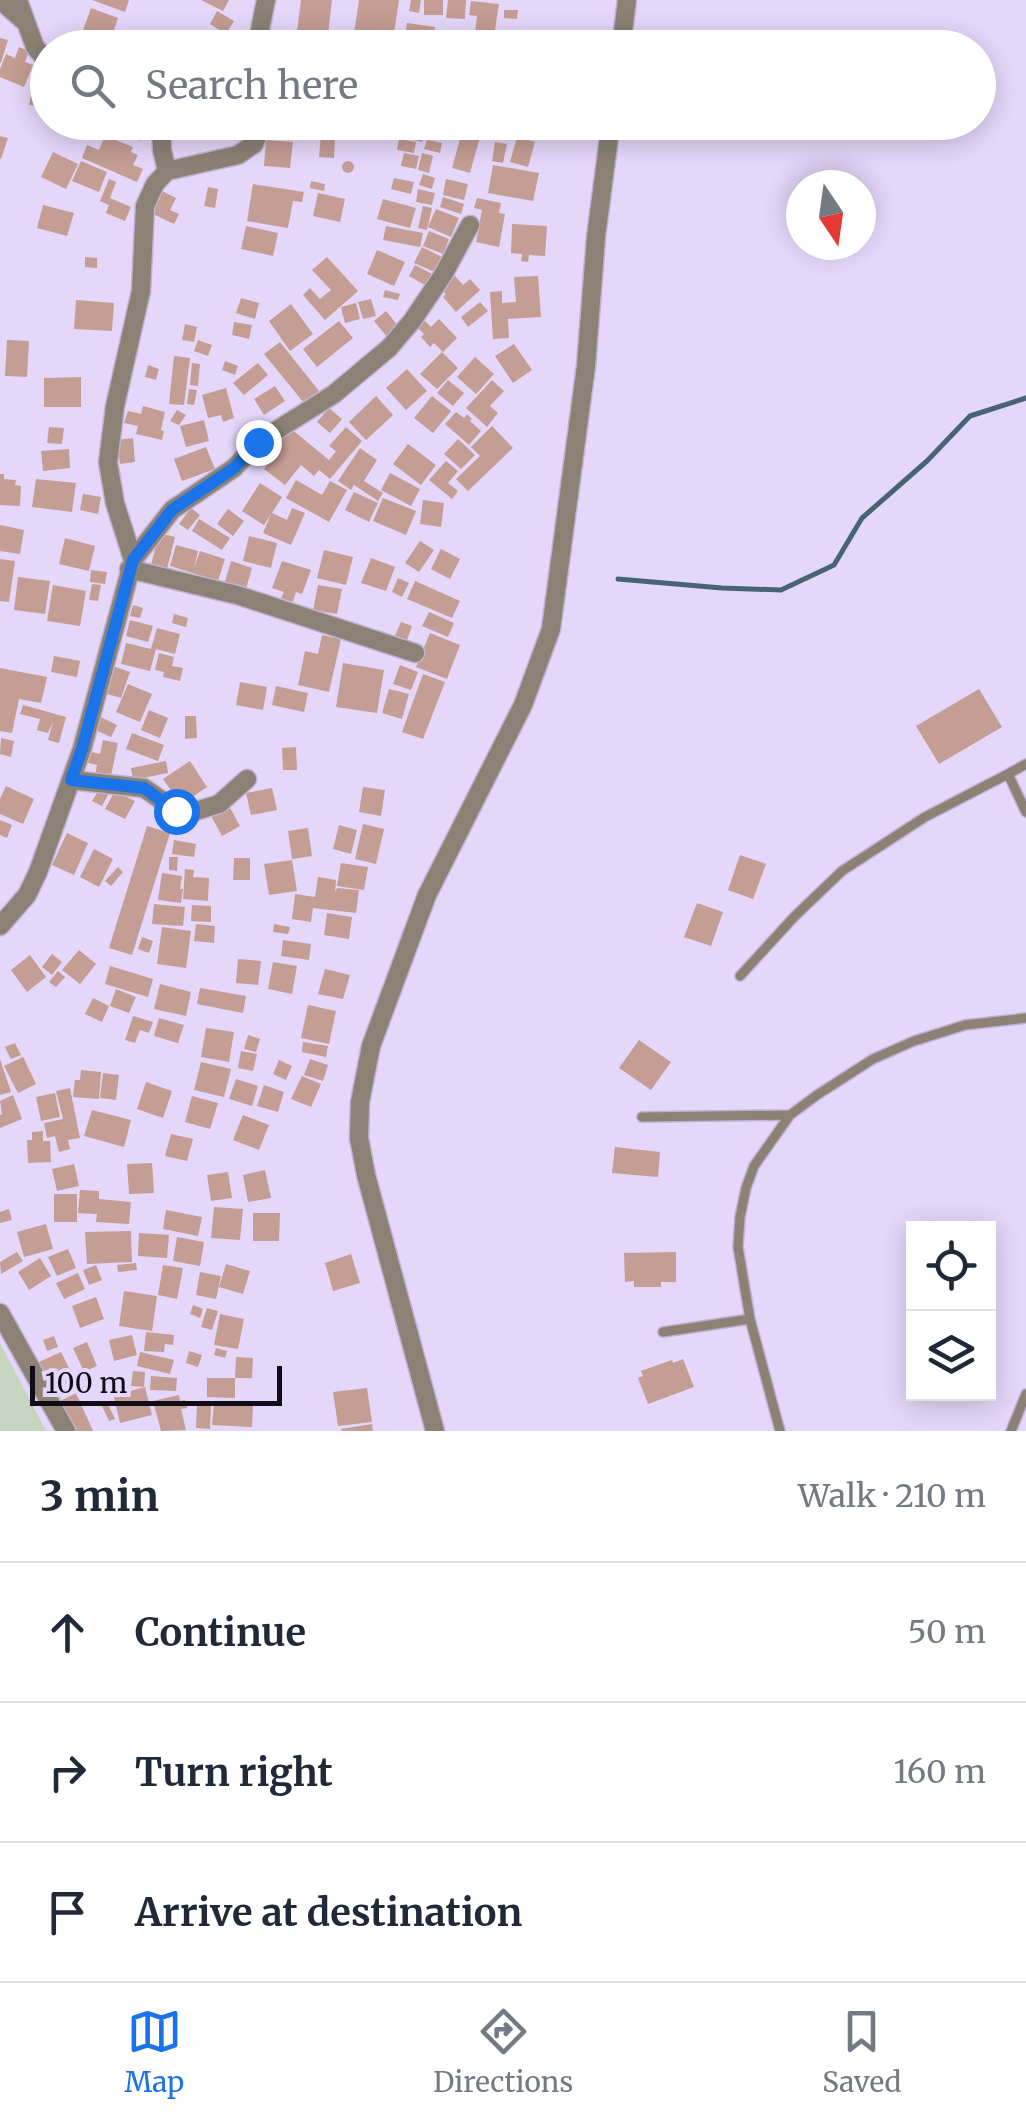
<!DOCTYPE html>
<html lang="en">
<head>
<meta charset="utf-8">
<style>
	:root { --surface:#fff; --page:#f2f2f3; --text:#1f2937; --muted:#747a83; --line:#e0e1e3; --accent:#1a73e8 }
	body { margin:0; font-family:Merriweather,serif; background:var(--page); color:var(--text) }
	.controls { position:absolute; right:30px; bottom:30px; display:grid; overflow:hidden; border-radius:0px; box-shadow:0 5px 25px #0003 }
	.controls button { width:90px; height:90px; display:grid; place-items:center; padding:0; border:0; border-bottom:2px solid var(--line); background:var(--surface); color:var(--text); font:50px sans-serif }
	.compass { position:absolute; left:786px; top:170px; width:90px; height:90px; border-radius:50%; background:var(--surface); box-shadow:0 5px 25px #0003; rotate:167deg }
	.scale { position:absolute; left:30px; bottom:25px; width:252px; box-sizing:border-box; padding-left:10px; border:5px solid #100c17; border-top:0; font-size:28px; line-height:35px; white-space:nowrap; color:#100c17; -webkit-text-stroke:8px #e5d7fa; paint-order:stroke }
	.stop { position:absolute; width:30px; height:30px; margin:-22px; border:8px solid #1a73e8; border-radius:50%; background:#fff }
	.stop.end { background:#1a73e8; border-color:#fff; box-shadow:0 2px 10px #0008 }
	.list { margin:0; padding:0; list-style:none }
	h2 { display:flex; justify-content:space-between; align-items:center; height:130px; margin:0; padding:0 40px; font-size:42px }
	h2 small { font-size:32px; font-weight:400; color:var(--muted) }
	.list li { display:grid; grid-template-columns:65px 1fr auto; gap:30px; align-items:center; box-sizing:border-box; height:140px; padding:0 40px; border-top:2px solid var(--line) }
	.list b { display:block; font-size:38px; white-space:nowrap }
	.list em { font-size:32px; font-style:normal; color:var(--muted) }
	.icon { flex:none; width:55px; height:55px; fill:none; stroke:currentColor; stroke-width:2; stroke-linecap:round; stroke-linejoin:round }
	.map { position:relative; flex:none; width:1026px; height:1431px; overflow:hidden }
	.search { position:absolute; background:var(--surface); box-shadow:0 5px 25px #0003; left:30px; right:30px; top:30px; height:110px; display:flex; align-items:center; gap:25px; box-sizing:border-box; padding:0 35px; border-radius:55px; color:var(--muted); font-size:38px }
	.sheet { height:550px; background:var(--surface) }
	nav { display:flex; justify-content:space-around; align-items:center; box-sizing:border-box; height:140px; border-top:2px solid var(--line); background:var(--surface); font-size:28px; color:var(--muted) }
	nav a { display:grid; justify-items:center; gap:5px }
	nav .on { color:var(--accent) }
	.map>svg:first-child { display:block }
	.green { fill:#c4d5c0 }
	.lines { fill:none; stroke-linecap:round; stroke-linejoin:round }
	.stream { stroke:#476473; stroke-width:5 }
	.building { fill:#c49d94 }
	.service-casing { stroke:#bfb2d1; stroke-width:12 }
	.minor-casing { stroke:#bfb2d1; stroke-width:21 }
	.service { stroke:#8b8275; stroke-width:9 }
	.minor { stroke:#8b8275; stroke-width:18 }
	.route { stroke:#1a73e8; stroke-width:12 }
</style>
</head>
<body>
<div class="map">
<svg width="1026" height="1431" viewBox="0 0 1026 1431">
	<rect width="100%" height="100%" fill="#e5d7fa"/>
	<path class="green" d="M0 1343 46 1431H0Z"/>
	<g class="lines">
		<path class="stream" d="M618 579 722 588 781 590 834 565 862 518 927 461 970 416 1026 398"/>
	</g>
	<path class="building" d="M92 0H129L125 12Z
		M201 0H229L223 11Z
		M301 0H332L328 35 297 31Z
		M359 0H399L393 40 354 34Z
		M411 0H421L419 13 409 11Z
		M424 0H443V15H424Z
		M448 0H466L465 19 446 18Z
		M471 1 499 4 493 43 474 41 477 16 469 15Z
		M91 8 118 18 108 48 80 39Z
		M504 10H518L517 19 504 18Z
		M217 11 234 21 226 34 210 24Z
		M407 23 435 27 432 48H403Z
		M0 38 8 40 1 63H0Z
		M205 39 234 44 233 48H204Z
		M372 40 393 43 392 48H371Z
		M19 47 29 51 25 62 33 65 24 87 0 77V69L6 54 15 58Z
		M33 82 48 84 47 107 29 105Z
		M123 122H139L146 126 140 141 119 132Z
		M269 122 292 124 291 134 268 132Z
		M454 122H481L480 129 454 124Z
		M504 122H536L535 128 518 124V127Z
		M404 125 425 130 422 142 402 137Z
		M433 128 445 131 443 140 431 137Z
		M462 132 480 137 470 173 452 168Z
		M321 135 335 136 334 158 319 157Z
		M0 136 8 138 1 159H0Z
		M105 136 133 147 131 152 138 155 133 165 143 169 137 182 82 158 87 145 99 150Z
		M517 137 535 142 528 167 510 162Z
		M399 139 416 142 414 153 397 150Z
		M266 140 293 142 290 168 264 166Z
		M427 140 442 143 440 153 424 149Z
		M495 142 507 144 503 163 492 161Z
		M53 152 78 164 66 189 41 177Z
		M404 153 419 156 416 169 401 166Z
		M422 153 433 156 429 173 418 170Z
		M81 161 107 172 99 192 72 181Z
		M342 167a6 6 0 1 1 12 0a6 6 0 1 1-12 0Z
		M493 165 539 173 533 201 488 193Z
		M423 174 435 178 432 189 419 185Z
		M394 178 414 182 411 194 391 189Z
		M109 179 116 182 110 198 131 207 125 221 106 213 109 205 100 201Z
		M446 179 468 184 464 200 443 195Z
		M311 181 325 184 324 191 310 188Z
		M253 184 304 192 302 202 293 201 288 228 247 221Z
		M208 187 218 189 215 208 204 206Z
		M418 189 435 193 432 205 416 202Z
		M162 191 176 198 170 210 179 214 174 224 151 213Z
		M318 193 345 199 340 222 313 216Z
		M443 197 464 204 461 214 440 207Z
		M477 198 501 203 499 213 505 214 499 247 476 242 482 210 474 208Z
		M383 199 416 208 410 228 377 219Z
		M43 205 74 213 67 236 37 228Z
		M423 206 432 208 427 230 418 228Z
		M436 209 459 218 451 237 428 227Z
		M512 224 547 226 545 256 529 255 528 262 521 261 522 254 511 253Z
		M246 226 278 233 273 256 241 249Z
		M386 226 423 233 420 247 383 240Z
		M429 231 449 239 443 254 423 246Z
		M422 247 444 258 437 273 414 263Z
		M377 250 405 262 394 286 367 274Z
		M85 257 97 258V268L85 267Z
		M327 257 358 291 325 320 303 295 310 288 320 299 331 290 312 270Z
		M415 265 436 276 430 288 409 276Z
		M455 276 463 285 470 279 480 290 456 312 443 297 446 294 441 289Z
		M538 276 541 317 508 319 509 338 493 339 490 292 502 291V303L516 302 514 277Z
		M385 290 400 294 398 300 383 297Z
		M241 298 259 303 255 319 236 313Z
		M371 299 376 316 363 319 358 302Z
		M76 300 114 303 112 331 74 329Z
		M480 302 488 311 468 327 461 317Z
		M356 303 360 319 345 323 341 307Z
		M291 304 313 334 290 351 269 321Z
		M386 311 400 328 388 338 374 321Z
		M423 319 431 327 439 319 457 338 443 352 434 343 430 347 421 337 424 334 416 326Z
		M339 321 353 338 317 367 303 349Z
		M234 322 252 325 249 339 232 335Z
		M185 324 197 327 194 342 182 340Z
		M7 340 29 341 27 377 5 376Z
		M198 340 212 345 208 356 194 351Z
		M280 342 319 391 304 403 264 354Z
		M514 344 532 370 513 383 495 356Z
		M442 352 458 368 437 389 420 374Z
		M174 356 190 358 184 405 169 404Z
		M475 357 494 374 476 394 457 377Z
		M225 361 238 366 235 375 222 370Z
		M192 363 200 364 198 386 190 385Z
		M258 363 268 375 244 395 233 383Z
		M148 365 159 369 156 380 145 377Z
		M407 369 427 391 406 410 386 388Z
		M81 377V407H44V378Z
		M448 380 464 393 453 406 437 393Z
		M492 380 504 391 490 406 498 413 487 427 466 408Z
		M275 386 285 401 264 415 254 399Z
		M226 388 234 418 223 422 221 415 208 418 202 395Z
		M189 389 197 390 194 405 187 404Z
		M376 396 393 415 366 440 349 422Z
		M432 396 451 411 433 433 414 418Z
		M143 406 165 412 161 430 164 431 162 440 136 434 138 426 124 423 128 411 141 414Z
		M329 408 342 419 330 433 317 422Z
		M177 410 186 415 179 425 170 421Z
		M456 412 464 418 467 414 472 419 470 421 481 431 469 445 445 424Z
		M204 420 209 441 186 447 180 426Z
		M492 426 513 448 468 491 456 479 480 456 471 447Z
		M49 427 64 428 62 444 47 443Z
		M346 427 362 441 330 479 319 470 314 476 301 465 285 485 264 469 281 449 276 446 290 428 329 460 336 451 329 446Z
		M133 438 135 462 120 464 117 440Z
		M458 439 475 455 461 469 444 454Z
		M408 444 436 465 421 485 393 464Z
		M206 447 215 469 182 481 174 459Z
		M360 448 377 460 364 481 383 493 378 501 354 485 351 490 338 481Z
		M69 449 70 468 43 471 41 451Z
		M446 461 458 471 448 483 458 491 452 499 429 480Z
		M390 473 420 489 411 506 381 490Z
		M0 474H4V479L16 480 15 485 21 486 20 506 0 505Z
		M36 479 76 483 72 512 32 507Z
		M296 480 322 495 330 481 347 490 329 522 286 498Z
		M260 483 282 497 272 513 287 520 292 508 305 513 291 545 263 533 271 514 264 525 242 511Z
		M354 492 378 503 369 522 345 510Z
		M83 494 101 497 98 514 80 510Z
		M383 498 416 511 406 535 373 521Z
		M423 500 444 503 441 527 420 524Z
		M191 508 200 515 188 530 179 524Z
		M228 509 244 521 233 536 217 524Z
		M199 519 230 538 222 550 192 531Z
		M0 525 24 530 20 554 0 551Z
		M159 533 175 537 167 569 151 565Z
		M249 536 277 543 271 568 243 561Z
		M65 538 95 546 89 571 59 564Z
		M420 541 434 550 419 572 405 563Z
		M176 545 198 551 194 568 200 551 225 559 218 581 170 566Z
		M441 549 460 559 450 579 431 569Z
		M324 550 353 557 346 585 317 578Z
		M371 558 395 567 386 591 361 583Z
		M0 559 15 561 9 602 0 601Z
		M231 561 252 568 245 592 224 585Z
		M282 561 311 570 302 594 296 592 293 602 281 598 284 592 272 588Z
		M91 570 107 572 105 584 90 582Z
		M18 577 50 581 45 614 14 610Z
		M398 578 409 583 402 597 392 592Z
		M415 581 460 601 452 618 407 599Z
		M92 584 101 585 98 601 89 600Z
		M53 585 86 591 80 626 47 621Z
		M318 585 342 589 337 614 313 610Z
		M133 605 143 608 140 618 130 616Z
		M429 612 454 623 448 637 422 626Z
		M174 614 188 618 186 627 172 623Z
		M130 620 153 626 148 642 126 636Z
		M401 622 412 626 406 643 394 638Z
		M157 628 180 634 175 654 156 649 150 671 121 664 126 643 151 649Z
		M430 633 460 645 447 679 416 667Z
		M322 635 341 639 329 692 298 685 305 651 318 654Z
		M159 653 174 657 172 666 183 668 180 681 163 677 164 672 155 670Z
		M54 656 80 661 77 677 51 672Z
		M343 663 384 670 377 713 336 707Z
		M400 665 418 672 411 690 393 684Z
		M113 666 130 672 121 698 104 693Z
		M0 668 47 677 41 703 19 699 12 733 0 731Z
		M423 674 445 682 423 739 402 732Z
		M240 682 267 687 263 710 236 705Z
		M128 684 152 694 140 722 116 712Z
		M276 686 308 693 304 712 272 705Z
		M389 689 409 694 402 719 382 713Z
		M979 689 1002 727 939 764 916 726Z
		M23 705 66 717 59 743 48 740 53 722 48 733 37 730 40 719 20 714Z
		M149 710 168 718 160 738 141 730Z
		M99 716 117 725 111 737 93 729Z
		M185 716H196L197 738 185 739Z
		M132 733 164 745 158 761 126 749Z
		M1 738 14 741 11 757 0 754Z
		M103 740 118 743 110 780 95 776 97 765 85 762 87 751 100 754Z
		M296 747 297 770H283L282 748Z
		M166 761 168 773 133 780 131 768Z
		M190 761 207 787 181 805 163 779Z
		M6 786 34 799 23 824 0 814V799Z
		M363 787 385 790 381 816 359 812Z
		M272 788 277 810 251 815 246 793Z
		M99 790 108 795 102 806 92 801Z
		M115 791 135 801 125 819 105 809Z
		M228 804 240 826 222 836 210 814Z
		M0 820 12 825 7 838 0 835Z
		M363 824 384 829 376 864 355 859Z
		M339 825 357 830 351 854 333 849Z
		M147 826 170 833 132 955 109 948Z
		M308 828 312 856 292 859 288 831Z
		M67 833 88 843 74 875 52 865Z
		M174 840 196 844 194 857 172 854Z
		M94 849 113 859 99 887 80 877Z
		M740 855 766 864 753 899 728 890Z
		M169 857H178L177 871 169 870Z
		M234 858H250V880H233Z
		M292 860 297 891 269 895 264 864Z
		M341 863 368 867 364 890 337 886Z
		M118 867 123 872 111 886 105 881Z
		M185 869 194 870 193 877 209 878 208 901 183 899Z
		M162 873 182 876 180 889H183L181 903 158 900Z
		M318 877 336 880 335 892 337 888 359 890 356 913 313 908 311 922 292 919 295 894 315 897Z
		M697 903 723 912 711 946 684 937Z
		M154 904 185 907 183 926 152 924Z
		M192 905 211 906V922L191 921Z
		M327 913 352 917 349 939 324 935Z
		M196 924 215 926 214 943 194 941Z
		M274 924 290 927 288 934 273 932Z
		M162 927 191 931 186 968 157 964Z
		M142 937 153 941 149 953 138 949Z
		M283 940 311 944 309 960 281 956Z
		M79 950 96 964 80 984 62 970Z
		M52 954 62 962 52 975 42 967Z
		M30 955 46 977 27 992 11 970Z
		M238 959 261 961 258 985 236 983Z
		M273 962 297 966 292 994 268 989Z
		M110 966 153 979 148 997 105 984Z
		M325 969 350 975 343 999 318 994Z
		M58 971 65 977 56 987 49 982Z
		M160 984 191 992 186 1016 154 1009Z
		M200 988 246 996 243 1013 197 1004Z
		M116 989 136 997 129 1013 110 1006Z
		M93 998 109 1006 102 1022 85 1014Z
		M308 1005 336 1011 329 1044 301 1038Z
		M133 1016 153 1022 149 1033 140 1030 135 1043 125 1040Z
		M159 1018 184 1025 178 1043 154 1036Z
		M206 1028 234 1032 229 1062 201 1057Z
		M248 1035 260 1039 256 1052 244 1049Z
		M639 1040 671 1062 651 1090 619 1068Z
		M303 1042 328 1046 326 1057 302 1052Z
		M15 1043 21 1055 11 1059 5 1047Z
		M241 1051 257 1054 253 1071 238 1068Z
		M23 1057 36 1084 18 1093 4 1066Z
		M0 1059 11 1092 0 1095Z
		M310 1059 328 1065 323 1081 304 1075Z
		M279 1060 292 1066 286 1080 273 1074Z
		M201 1062 231 1069 224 1097 194 1090Z
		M81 1070 101 1072 99 1099 73 1097 75 1080H80Z
		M103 1073 119 1075 116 1100 100 1098Z
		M302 1076 321 1084 311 1107 291 1099Z
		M236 1079 258 1086 252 1106 229 1099Z
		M146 1082 172 1091 163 1118 137 1109Z
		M264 1085 284 1092 278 1112 257 1106Z
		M70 1088 80 1138 68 1140 70 1149 59 1152 55 1136 47 1138 44 1123 63 1119 56 1091Z
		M55 1093 60 1117 41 1121 36 1097Z
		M13 1095 22 1119 0 1128V1115L2 1114 0 1101Z
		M192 1096 218 1103 210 1129 185 1122Z
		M92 1110 131 1120 124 1147 84 1136Z
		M243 1115 269 1125 259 1150 233 1140Z
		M43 1131V1141H50L51 1162 28 1163 27 1140H32V1132Z
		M171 1134 193 1139 187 1161 165 1156Z
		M615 1147 660 1152 658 1177 612 1173Z
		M152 1163 154 1193 129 1194 127 1164Z
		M74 1164 79 1186 57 1191 52 1169Z
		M265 1170 271 1198 248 1202 243 1175Z
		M228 1172 232 1198 211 1201 207 1175Z
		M80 1190 99 1191V1199L131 1202 129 1224 96 1222 97 1214 78 1213Z
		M54 1194H77V1222H54Z
		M214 1207 243 1209 240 1240 211 1238Z
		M9 1209 12 1220 0 1223V1212Z
		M166 1210 202 1217 198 1236 163 1229Z
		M253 1213H280L279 1241H253Z
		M46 1224 53 1249 24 1257 17 1232Z
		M131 1231 132 1262 87 1264 85 1232Z
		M139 1233 169 1235 167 1258 138 1256Z
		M177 1237 204 1242 200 1266 173 1261Z
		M68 1249 76 1268 57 1276 48 1257Z
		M17 1252 23 1261 1 1274 0 1262Z
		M676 1252V1282H661V1287H634V1281L625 1282 624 1253Z
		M351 1254 360 1283 333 1291 325 1263Z
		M40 1258 51 1276 29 1290 18 1272Z
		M136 1263 137 1270 118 1272 117 1265Z
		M226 1264 250 1271 243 1294 219 1287Z
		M96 1265 102 1280 89 1285 83 1270Z
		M163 1265 183 1268 177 1299 158 1295Z
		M200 1272 221 1276 216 1299 196 1295Z
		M78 1273 85 1289 64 1299 56 1283Z
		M124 1291 157 1296 152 1331 119 1326Z
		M96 1297 104 1319 80 1328 72 1306Z
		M193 1305 203 1309 200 1318 190 1314Z
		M207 1308 218 1311 212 1330 201 1327Z
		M220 1314 244 1319 238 1349 214 1345Z
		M146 1332 174 1335 173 1345 165 1344 164 1352 144 1351Z
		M132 1335 137 1355 114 1361 109 1340Z
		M54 1336 58 1347 47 1351 43 1340Z
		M87 1342 97 1366 84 1372 73 1348Z
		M216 1348 227 1351 225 1358 214 1355Z
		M189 1351 202 1355 198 1367 186 1363Z
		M61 1352 79 1388 55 1400 37 1363Z
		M140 1352 174 1360 170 1374 137 1366Z
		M236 1357 253 1358 252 1378H235Z
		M683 1359 694 1387 648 1404 638 1378 643 1376 641 1371 672 1360 673 1363Z
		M133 1371 145 1372 144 1387 131 1386Z
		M123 1375 127 1392 145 1387 152 1415 120 1423 111 1385 104 1387 102 1380Z
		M151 1376 177 1378 176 1391 150 1390Z
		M207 1378H235V1398L207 1397Z
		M367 1388 372 1422 338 1426 333 1392Z
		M76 1393 93 1431H71L58 1402Z
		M179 1395 180 1401 185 1400 187 1408 181 1409 186 1430 161 1431 153 1401Z
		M107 1402 115 1419 109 1421 101 1404Z
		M197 1403 211 1404 210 1429 196 1428Z
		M214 1404 253 1406 252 1427 212 1425Z
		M372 1424 373 1431H342L341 1429Z"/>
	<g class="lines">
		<g class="service-casing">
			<path id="service" d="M1008 774 1026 764
				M740 976 794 917 842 871 925 817 1008 774 1026 812
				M642 1117 790 1115
				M663 1332 750 1319
				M780 1431 750 1319 738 1247 740 1217 746 1188 754 1166 790 1115 817 1095 873 1059 914 1041 965 1025 1026 1018
				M1011 1431 1026 1394"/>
		</g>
		<g class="minor-casing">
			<path id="minor" d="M0 0 24 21
				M18 0 35 47 48 62
				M260 48 259 35 266 0
				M621 48 627 0
				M161 122 162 150 167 171
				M133 560 115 503 108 462 115 406 141 291 145 206 155 184 167 171 238 155 254 144 263 122
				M129 569 237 595 415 653
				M71 780 144 788 177 811 186 814 219 804 247 779
				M0 926 27 895 38 872 82 749 133 560 172 510 234 468 258 442 334 394 389 348 412 321 443 275 470 225
				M0 1313 66 1431
				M435 1431 366 1175 359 1138 360 1102 371 1046 427 895 523 705 551 629 586 366 596 237 611 122"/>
		</g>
		<use href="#service" class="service"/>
		<use href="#minor" class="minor"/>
	</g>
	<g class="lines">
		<path class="route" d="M176 811 144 788 71 780 82 749 133 560 172 510 234 468 258 442"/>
	</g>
</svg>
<div class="controls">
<button><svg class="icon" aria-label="locate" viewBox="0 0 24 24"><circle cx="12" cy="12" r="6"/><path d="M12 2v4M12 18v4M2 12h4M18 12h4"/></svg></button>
<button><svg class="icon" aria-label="layers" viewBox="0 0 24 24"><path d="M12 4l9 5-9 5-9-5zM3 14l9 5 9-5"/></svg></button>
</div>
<svg class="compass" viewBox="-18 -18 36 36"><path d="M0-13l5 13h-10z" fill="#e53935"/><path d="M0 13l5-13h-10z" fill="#747a83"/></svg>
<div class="scale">100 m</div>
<div class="stop" style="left:176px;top:811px"></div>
<div class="stop end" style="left:258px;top:442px"></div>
<div class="search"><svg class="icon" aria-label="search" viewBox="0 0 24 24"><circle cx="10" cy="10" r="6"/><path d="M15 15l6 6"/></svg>Search here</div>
</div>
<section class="sheet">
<h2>3 min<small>Walk · 210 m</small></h2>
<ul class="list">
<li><svg class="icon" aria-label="ahead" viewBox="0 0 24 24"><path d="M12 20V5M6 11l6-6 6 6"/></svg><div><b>Continue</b></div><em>50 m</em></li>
<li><svg class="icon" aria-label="right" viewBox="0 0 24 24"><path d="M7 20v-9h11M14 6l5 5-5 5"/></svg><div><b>Turn right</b></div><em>160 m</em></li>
<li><svg class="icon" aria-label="arrive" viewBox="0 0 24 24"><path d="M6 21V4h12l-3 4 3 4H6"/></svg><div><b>Arrive at destination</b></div></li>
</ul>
</section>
<nav>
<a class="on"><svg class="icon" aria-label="map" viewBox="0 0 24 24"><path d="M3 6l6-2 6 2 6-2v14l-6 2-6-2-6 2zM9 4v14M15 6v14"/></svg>Map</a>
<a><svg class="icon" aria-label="directions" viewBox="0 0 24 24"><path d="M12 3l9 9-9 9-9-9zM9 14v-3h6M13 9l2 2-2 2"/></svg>Directions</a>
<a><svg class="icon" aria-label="saved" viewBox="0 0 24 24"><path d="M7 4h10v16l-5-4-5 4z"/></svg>Saved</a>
</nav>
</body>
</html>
